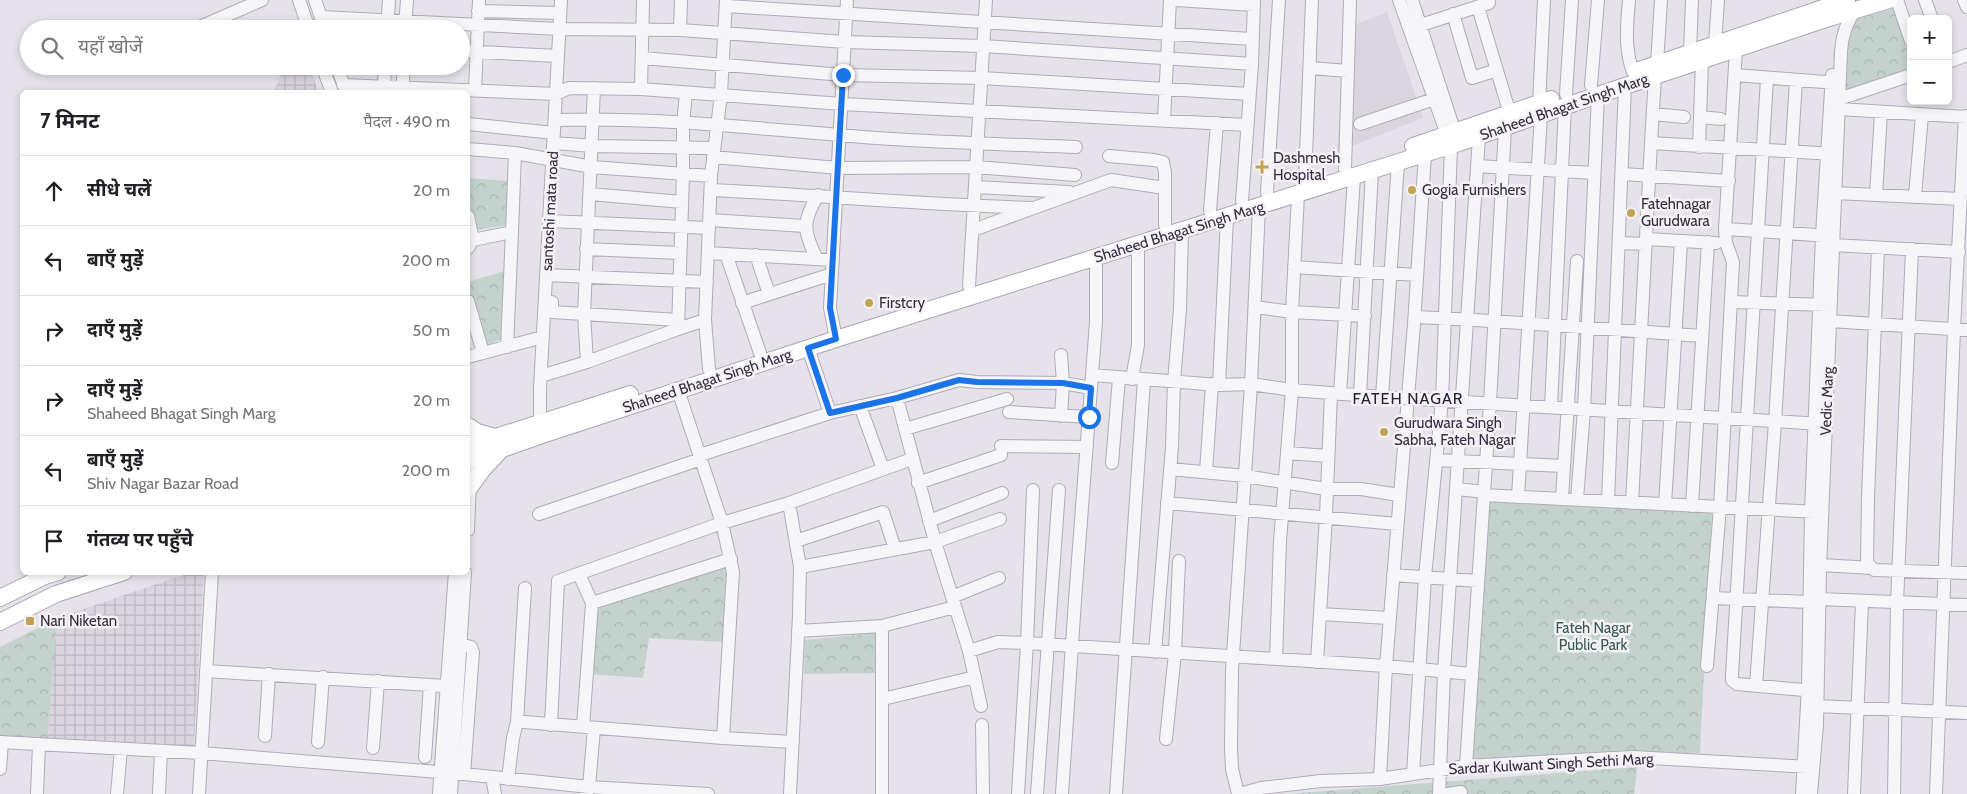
<!DOCTYPE html>
<html lang="hi">
<head>
<meta charset="utf-8">
<style>
	:root { --surface:#fff; --page:#f6f6f6; --text:#202124; --muted:#757577; --line:#e0e0e0 }
	body { margin:0; font-family:Cabin,"Noto Sans Devanagari",sans-serif; background:var(--page); color:var(--text) }
	.controls { position:absolute; right:15px; top:15px; display:grid; overflow:hidden; border-radius:8px; box-shadow:0 2px 8px #0003 }
	.controls button { width:45px; height:45px; display:grid; place-items:center; padding:0; border:0; border-bottom:1px solid var(--line); background:var(--surface); color:var(--text); font:25px sans-serif }
	.stop { position:absolute; width:15px; height:15px; margin:-11px; border:4px solid #1a73e8; border-radius:50%; background:#fff }
	.stop.end { background:#1a73e8; border-color:#fff; box-shadow:0 1px 5px #0008 }
	.list { margin:0; padding:0; list-style:none }
	h2 { display:flex; justify-content:space-between; align-items:center; height:65px; margin:0; padding:0 20px; font-size:21px }
	h2 small { font-size:16px; font-weight:400; color:var(--muted) }
	.list li { display:grid; grid-template-columns:32px 1fr auto; gap:15px; align-items:center; box-sizing:border-box; height:70px; padding:0 20px; border-top:1px solid var(--line) }
	.list b { display:block; font-size:19px; white-space:nowrap }
	.list p { margin:0; font-size:16px; white-space:nowrap; color:var(--muted) }
	.list em { font-size:16px; font-style:normal; color:var(--muted) }
	.icon { flex:none; width:28px; height:28px; fill:none; stroke:currentColor; stroke-width:2; stroke-linecap:round; stroke-linejoin:round }
	.map { position:relative; flex:none; width:1967px; height:794px; overflow:hidden }
	.search { position:absolute; background:var(--surface); box-shadow:0 2px 8px #0003; left:20px; top:20px; width:450px; height:55px; display:flex; align-items:center; gap:12px; box-sizing:border-box; padding:0 18px; border-radius:28px; color:var(--muted); font-size:19px }
	.panel { position:absolute; background:var(--surface); box-shadow:0 2px 8px #0003; left:20px; top:90px; width:450px; height:485px; border-radius:8px }
	.map>svg:first-child { display:block }
	.built { fill:#d9d4de }
	.industrial { fill:url(#industrial-grid) }
	.park { fill:url(#park-crowns) }
	.lines { fill:none; stroke-linecap:round; stroke-linejoin:round }
	.minor-casing { stroke:#b0abb6; stroke-width:14 }
	.major-casing { stroke:#aba2b4; stroke-width:18 }
	.minor { stroke:#f6f5f8; stroke-width:12 }
	.major { stroke:#fff; stroke-width:16 }
	.route { stroke:#1a73e8; stroke-width:6 }
	.poi-dot { fill:#c3a352; stroke:#f4f2f7; stroke-width:2 }
	.labels { text-anchor:middle; stroke-width:5; stroke-linejoin:round; paint-order:stroke }
	.street-label { font-size:15px; fill:#362c40; stroke:#f4f2f7 }
	.poi-label { font-size:15px; fill:#362c40; stroke:#f4f2f7; text-anchor:start }
	.park-label { font-size:15px; fill:#3a5a50; stroke:#f4f2f7 }
	.neighbourhood-label { font-size:16px; letter-spacing:1px; fill:#281e31; stroke:#f4f2f7 }
</style>
</head>
<body>
<div class="map">
<svg width="1967" height="794" viewBox="0 0 1967 794">
	<defs>
		<pattern id="industrial-grid" width="8" height="8" patternUnits="userSpaceOnUse" patternTransform="scale(1.25)"><rect width="8" height="8" fill="#d9d4de"/><path d="M0 4h8M4 0v8" fill="none" stroke="#bbb6c0"/></pattern>
		<pattern id="park-crowns" width="20" height="18" patternUnits="userSpaceOnUse" patternTransform="scale(1.25)"><rect width="20" height="18" fill="#c4d2cd"/><path d="M2 6a3 3 0 1 1 6 0M12 15a3 3 0 1 1 6 0" fill="none" stroke="#a9b4b1"/></pattern>
	</defs>
	<rect width="100%" height="100%" fill="#e5e2e9"/>
	<path class="built" d="M1387 12 1423 118 1337 152 1347 28Z"/>
	<path class="industrial" d="M284 66H310L318 92H274Z
		M189 573H204L193 757 47 747 57 618Z"/>
	<path class="park" d="M1895 8 1911 57V69L1838 98 1833 52 1845 46 1846 22Z
		M468 178 509 181 508 225 475 230 468 210Z
		M508 270 503 339 479 347 468 307V282Z
		M1489 501 1712 512 1700 753 1472 759Z
		M724 565 728 582 723 642 649 638 643 678 590 674 592 604Z
		M57 618 47 747 0 744V647Z
		M877 633 878 673 804 674 805 640Z
		M1637 767 1634 794H1287Z"/>
	<g class="lines">
		<g class="minor-casing">
			<path id="minor" d="M299 0 309 29
				M315 0 325 29
				M643 0 641 89 842 104 1247 125
				M1176 0 1254 5
				M1399 0 1451 146 1442 400 1425 577 1413 774
				M1412 0 1457 139
				M1629 0C1627 25 1624 48 1633 72
				M1897 0 1911 41
				M1925 0 1932 19
				M1964 0 1967 7
				M726 6 1252 39
				M1478 7 1510 114
				M478 11 560 13
				M1453 14 1472 78 1497 70
				M321 17 559 29 680 30 845 42 983 46 1252 64
				M1421 25 1489 3
				M405 27 407 0
				M195 29 262 0
				M387 29 389 0
				M680 30 681 0
				M1715 44 1718 0
				M461 51 558 56
				M1690 52 1692 0
				M642 58 843 75 982 78 1249 94
				M1948 62 1967 55
				M1657 64 1661 0
				M322 66 332 92
				M337 66 346 92
				M1310 68 1348 71
				M1735 75 1837 83
				M343 85 556 94 569 88 641 89
				M1591 85 1598 0
				M384 86 385 66
				M475 90 479 0
				M402 92 404 66
				M686 93 683 124V175L678 329 705 320
				M1566 94 1572 0
				M1833 101 1911 75
				M1539 104 1544 0
				M1839 109 1967 117
				M1653 114 1684 117
				M1700 117 1721 119
				M555 120C649 117 744 127 838 135 917 142 997 144 1076 147
				M1164 120 1170 0
				M468 124 554 133
				M1360 124 1434 99
				M554 143 593 146 714 148
				M1651 143 1655 76
				M1699 147 1702 61
				M468 149 515 153 592 167 711 176
				M1425 154 1414 324 1386 666 1472 674
				M1109 156 1154 160 1163 162 1165 172V225
				M713 157 838 168 976 167 1075 175
				M1477 166 1594 173
				M1345 169 1350 0
				M1622 174 1729 181
				M1305 181 1312 0
				M975 187 1069 192
				M711 190C819 195 926 205 1033 208
				M1267 193 1279 0
				M1835 193 1961 199
				M590 194 682 202
				M1876 195 1881 113
				M1915 196 1922 115
				M1242 201 1252 64 1254 0
				M1210 211 1217 123
				M468 216 473 240 468 248
				M710 220 805 226
				M549 221 709 228
				M1725 229 1758 231 1767 78
				M973 230 1111 180 1165 188
				M1647 239 1716 243
				M473 240 512 232 515 153
				M1619 243 1646 244
				M1833 245 1959 252
				M1878 248 1868 497 1867 563 1874 570 1967 573
				M586 249 680 253
				M708 253 833 260
				M726 254 760 353
				M756 255 769 294
				M817 259C803 231 802 222 818 195
				M1294 267 1417 275
				M546 275 707 282
				M969 286 986 0
				M468 301 483 353
				M547 302H552V312L678 320
				M1731 302 1828 305
				M742 303 832 274
				M1255 307 1292 312 1365 316
				M1415 317C1511 321 1606 329 1702 336
				M1830 321 1967 330
				M836 339 830 308 847 0
				M507 347 512 232
				M808 348 830 413
				M468 357 543 337
				M587 362 584 314 594 88
				M709 369 705 320 711 176 721 94 726 0
				M1092 375 1219 385 1251 384 1292 390 1382 397 1821 424
				M541 376 587 362 678 329
				M1132 379 1138 345V244
				M1219 385 1227 217
				M678 390 722 523 733 572 723 738 793 742
				M1340 394 1354 177
				M1360 395 1372 171
				M1382 397 1398 163
				M897 398 935 542 969 651 981 706
				M860 406 883 469
				M1551 407 1565 106
				M1009 412 1089 417
				M1061 416 1063 383 1061 355
				M540 423V388L561 0
				M905 429 1007 399
				M1001 446 1087 447
				M1287 453 1328 456
				M700 455 830 413 897 398 959 380 977 382 1063 383 1091 388
				M1436 460 1564 466
				M1112 463 1119 378
				M468 469 470 480 468 530
				M1170 469 1245 476 1326 489H1361L1399 495
				M1206 472 1212 384
				M918 483 1001 455
				M1457 489 1476 491
				M1484 495 1818 512
				M1518 497 1541 115
				M1562 498 1577 261
				M1577 499 1584 410 1598 95
				M1608 501 1625 86
				M789 503 912 459
				M1167 503 1397 524
				M1632 503 1651 143 1834 154
				M1665 504 1681 242
				M1692 506 1708 242
				M539 514 701 459
				M929 521 1002 493
				M796 541 883 512 895 549
				M1821 565 1872 568
				M800 567 935 542 1000 519
				M579 574 592 603 583 727
				M1393 575 1478 581
				M952 597 999 578
				M1713 598 1809 602
				M1820 599 1967 605
				M592 603 731 559
				M1320 614 1389 618
				M798 631 882 626 955 607
				M460 644 471 647 473 652 464 774
				M969 651 998 642 1027 643 1386 666 1380 779
				M1155 652 1172 447 1174 382 1180 309 1182 231
				M1276 659 1280 541 1292 390V312L1298 195
				M1317 662 1326 516 1331 393
				M1707 666 1720 507 1733 262 1726 243 1725 229 1736 50
				M206 671 446 686
				M1756 686 1775 422 1796 80
				M1815 691 1737 684 1732 680V675L1758 231 1830 236
				M883 699 975 677
				M1817 706 1967 713
				M524 722 723 738
				M551 725 558 581 722 523 789 503 800 567 799 616 790 794
				M982 725 983 794
				M265 736 269 674
				M1166 739 1175 653 1179 561
				M0 742 201 753 464 774 589 787 708 794
				M318 742 323 677
				M373 748 378 681
				M425 757 430 685
				M1466 766 1490 403 1505 128
				M0 769 2 742
				M492 777 495 794
				M508 779 513 738 517 722 525 588
				M37 794 39 744
				M117 794 121 749
				M159 794 161 751
				M199 794 212 572
				M439 794 455 572
				M451 794 465 572
				M586 794 589 787 594 728
				M882 794V626
				M1018 794 1027 643 1033 490
				M1037 794 1059 490
				M1062 794 1075 600 1096 322V257
				M1116 794 1144 380
				M1238 794 1232 769 1231 747 1232 670 1251 384 1259 207
				M1240 794 1261 788 1321 781 1380 779 1466 766 1633 757 1811 767
				M1439 794 1444 672 1479 137
				M1448 794 1461 792
				M1802 794 1808 687 1811 512 1822 235 1832 75
				M1811 794 1817 725 1820 569 1841 51C1842 36 1846 23 1855 10
				M1854 794 1862 602
				M1894 794 1897 603 1912 249
				M1936 794 1954 329 1965 116"/>
		</g>
		<g class="major-casing">
			<path id="major" d="M1636 71 1847 0
				M1413 146 1551 99
				M468 426 477 432 495 437
				M468 446 630 394
				M468 461 545 434 836 339 1459 143 1598 95 1829 18 1889 0
				M470 487 483 469 499 452
				M0 598 45 576 58 572
				M0 622 56 594 124 572"/>
		</g>
		<use href="#minor" class="minor"/>
		<use href="#major" class="major"/>
	</g>
	<g class="lines">
		<path class="route" d="M843 75 830 308 836 339 808 348 830 413 897 398 959 380 977 382 1063 383 1091 388 1089 417"/>
	</g>
	<g class="poi-dot">
		<path d="M1259.5 159.5h5v5h5v5h-5v5h-5v-5h-5v-5h5z"/>
		<circle cx="1412" cy="190" r="5"/>
		<circle cx="1631" cy="213" r="5"/>
		<circle cx="869" cy="303" r="5"/>
		<circle cx="1384" cy="432" r="5"/>
		<rect x="25" y="616" width="10" height="10" rx="2.5"/>
	</g>
	<g class="labels">
		<g class="street-label">
			<text transform="translate(1564 107) rotate(-19)" y="5">Shaheed Bhagat Singh Marg</text>
			<text transform="translate(550 211) rotate(-87)" y="5">santoshi mata road</text>
			<text transform="translate(1179 232) rotate(-17)" y="5">Shaheed Bhagat Singh Marg</text>
			<text transform="translate(707 381) rotate(-18)" y="5">Shaheed Bhagat Singh Marg</text>
			<text transform="translate(1827 401) rotate(-88)" y="5">Vedic Marg</text>
			<text transform="translate(1551 764) rotate(-3)" y="5">Sardar Kulwant Singh Sethi Marg</text>
		</g>
		<g class="poi-label">
			<text x="1273" y="163">Dashmesh<tspan x="1273" dy="17">Hospital</tspan></text>
			<text x="1422" y="195">Gogia Furnishers</text>
			<text x="1641" y="209">Fatehnagar<tspan x="1641" dy="17">Gurudwara</tspan></text>
			<text x="879" y="308">Firstcry</text>
			<text x="1394" y="428">Gurudwara Singh<tspan x="1394" dy="17">Sabha, Fateh Nagar</tspan></text>
			<text x="40" y="626">Nari Niketan</text>
		</g>
		<g class="park-label">
			<text x="1593" y="633">Fateh Nagar<tspan x="1593" dy="17">Public Park</tspan></text>
		</g>
		<g class="neighbourhood-label">
			<text x="1408" y="404">FATEH NAGAR</text>
		</g>
	</g>
</svg>
<div class="controls">
<button>+</button>
<button>−</button>
</div>
<div class="stop" style="left:1089px;top:417px"></div>
<div class="stop end" style="left:843px;top:75px"></div>
<div class="search"><svg class="icon" aria-label="search" viewBox="0 0 24 24"><circle cx="10" cy="10" r="6"/><path d="M15 15l6 6"/></svg>यहाँ खोजें</div>
<section class="panel">
<h2>7 मिनट<small>पैदल · 490 m</small></h2>
<ul class="list">
<li><svg class="icon" aria-label="ahead" viewBox="0 0 24 24"><path d="M12 20V5M6 11l6-6 6 6"/></svg><div><b>सीधे चलें</b></div><em>20 m</em></li>
<li><svg class="icon" aria-label="left" viewBox="0 0 24 24"><path d="M17 20v-9H6M10 6l-5 5 5 5"/></svg><div><b>बाएँ मुड़ें</b></div><em>200 m</em></li>
<li><svg class="icon" aria-label="right" viewBox="0 0 24 24"><path d="M7 20v-9h11M14 6l5 5-5 5"/></svg><div><b>दाएँ मुड़ें</b></div><em>50 m</em></li>
<li><svg class="icon" aria-label="right" viewBox="0 0 24 24"><path d="M7 20v-9h11M14 6l5 5-5 5"/></svg><div><b>दाएँ मुड़ें</b><p>Shaheed Bhagat Singh Marg</p></div><em>20 m</em></li>
<li><svg class="icon" aria-label="left" viewBox="0 0 24 24"><path d="M17 20v-9H6M10 6l-5 5 5 5"/></svg><div><b>बाएँ मुड़ें</b><p>Shiv Nagar Bazar Road</p></div><em>200 m</em></li>
<li><svg class="icon" aria-label="arrive" viewBox="0 0 24 24"><path d="M6 21V4h12l-3 4 3 4H6"/></svg><div><b>गंतव्य पर पहुँचे</b></div></li>
</ul>
</section>
</div>
</body>
</html>
